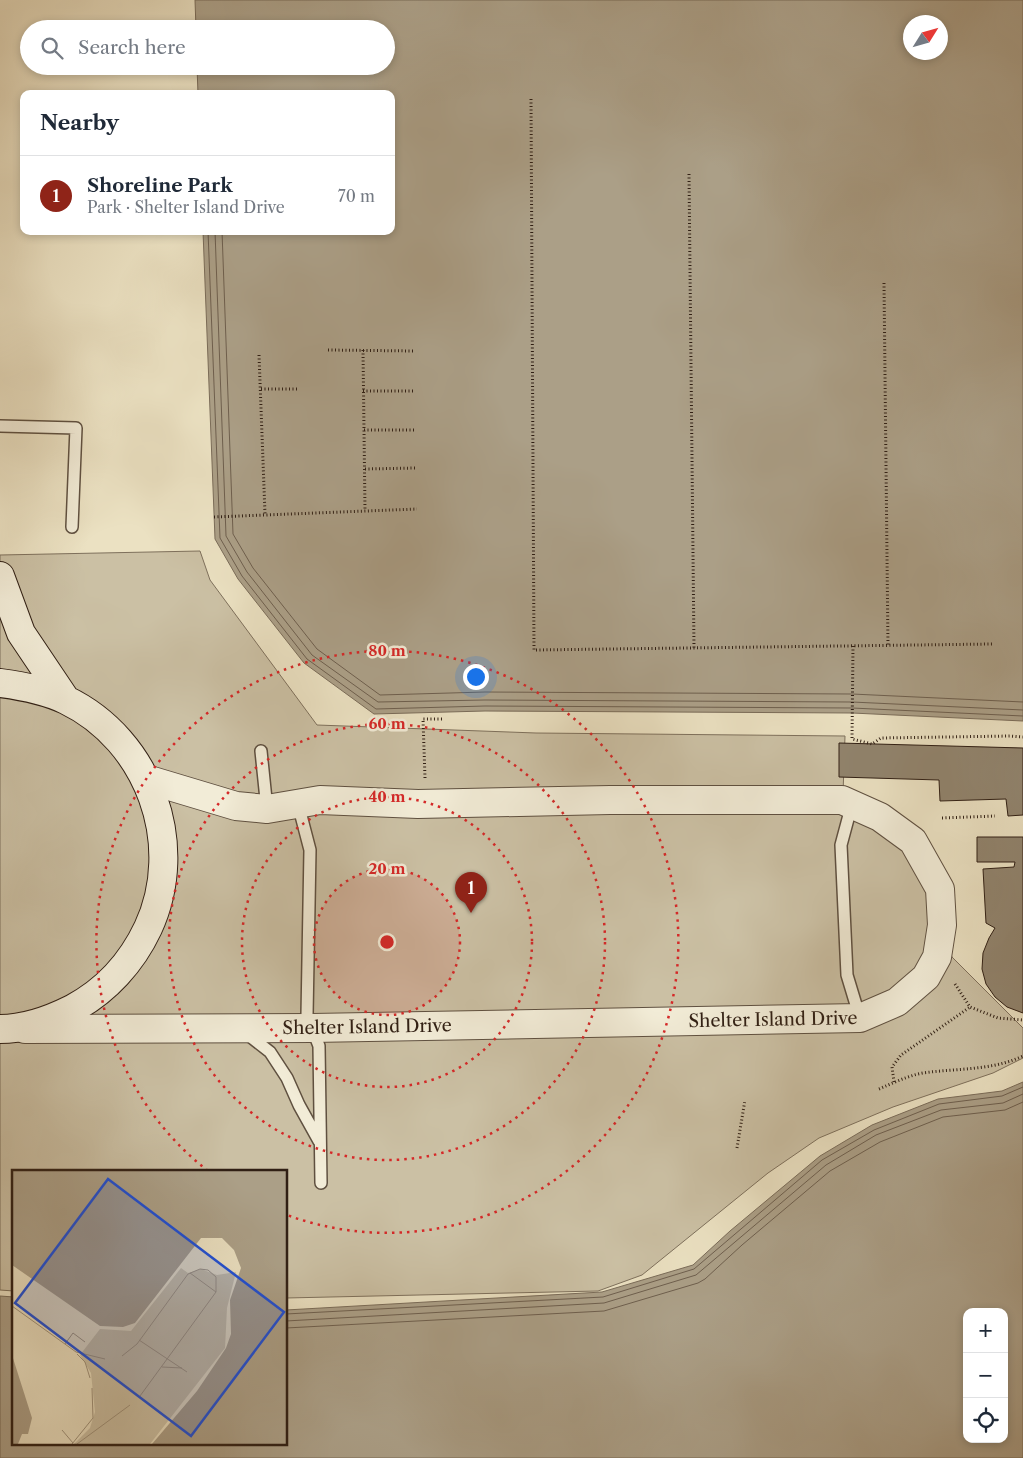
<!DOCTYPE html>
<html lang="en">
<head>
<meta charset="utf-8">
<style>
	:root { --surface:#fff; --page:#f6f6f7; --text:#1f2937; --muted:#747a83; --line:#e0e1e3; --accent:#8f2418 }
	body { margin:0; font-family:"Libre Caslon Text",serif; background:var(--page); color:var(--text) }
	.controls { position:absolute; right:15px; bottom:15px; display:grid; overflow:hidden; border-radius:10px; box-shadow:0 2px 8px #0003 }
	.controls button { width:45px; height:45px; display:grid; place-items:center; padding:0; border:0; border-bottom:1px solid var(--line); background:var(--surface); color:var(--text); font:25px sans-serif }
	.compass { position:absolute; left:903px; top:15px; width:45px; height:45px; border-radius:50%; background:var(--surface); box-shadow:0 2px 8px #0003; rotate:53deg }
	.you { position:absolute; left:475px; top:676px; width:18px; height:18px; margin:-12px; border:4px solid #fff; border-radius:50%; background:#1a73e8; box-shadow:0 0 0 8px #1a73e833 }
	.badge { display:grid; place-items:center; width:32px; height:32px; border-radius:50%; background:var(--accent); color:#fff; font-size:16px; font-weight:700 }
	.pin { position:absolute; translate:-50% -41px; filter:drop-shadow(0 1px 2px #0008) }
	.pin::after { content:''; position:absolute; top:26px; width:18px; height:15px; background:inherit; clip-path:polygon(0 0,100% 0,50% 100%) }
	.list { margin:0; padding:0; list-style:none }
	h2 { display:flex; justify-content:space-between; align-items:center; height:65px; margin:0; padding:0 20px; font-size:21px }
	h2 small { font-size:16px; font-weight:400; color:var(--muted) }
	.list li { display:grid; grid-template-columns:32px 1fr auto; gap:15px; align-items:center; box-sizing:border-box; height:80px; padding:0 20px; border-top:1px solid var(--line) }
	.list b { display:block; font-size:19px; white-space:nowrap }
	.list p { margin:0; font-size:16px; white-space:nowrap; color:var(--muted) }
	.list em { font-size:16px; font-style:normal; color:var(--muted) }
	.icon { flex:none; width:28px; height:28px; fill:none; stroke:currentColor; stroke-width:2; stroke-linecap:round; stroke-linejoin:round }
	.map { position:relative; flex:none; width:1023px; height:1458px; overflow:hidden }
	.search { position:absolute; background:var(--surface); box-shadow:0 2px 8px #0003; left:20px; top:20px; width:375px; height:55px; display:flex; align-items:center; gap:12px; box-sizing:border-box; padding:0 18px; border-radius:28px; color:var(--muted); font-size:19px }
	.panel { position:absolute; background:var(--surface); box-shadow:0 2px 8px #0003; left:20px; top:90px; width:375px; height:145px; border-radius:10px }
	.map>svg:first-child { display:block }
	.green { fill:#cbc0a4; stroke:#7e705c }
	.water { fill:#ab9f87; stroke:#7a6c59; fill-rule:evenodd }
	.lines { fill:none; stroke-linecap:round; stroke-linejoin:round }
	.shore { stroke:#6e5f4e; stroke-width:1 }
	.building { fill:#91846e; stroke:#301f14 }
	.service-casing { stroke:#5f5040; stroke-width:14 }
	.tertiary-casing { stroke:#5f5040; stroke-width:30 }
	.secondary-casing { stroke:#301f14; stroke-width:30 }
	.path { stroke:#301f14; stroke-width:3; stroke-dasharray:1 2.5; stroke-linecap:butt }
	.service { stroke:#f2ecd7; stroke-width:11 }
	.tertiary { stroke:#f2ecd7; stroke-width:28 }
	.secondary { stroke:#f2ecd7; stroke-width:28 }
	.ring { fill:none; stroke:#d62828; stroke-width:2.5; stroke-dasharray:2.5 5 }
	.labels { text-anchor:middle; stroke-width:5; stroke-linejoin:round; paint-order:stroke }
	.street-label { font-size:18px; fill:#301f14; stroke:#f2ecd7 }
	.inset-road { fill:none; stroke:#a0937c; stroke-width:1 }
	.view { fill:#1d4ed8; fill-opacity:0.15; stroke:#1d4ed8; stroke-width:2.5 }
	.inset-edge { fill:none; stroke:#301f14; stroke-width:2.5 }
	.centre { fill:#d62828; stroke:#f2ecd7; stroke-width:2.5 }
	.ring-label { font-size:15px; text-anchor:middle; font-weight:bold; fill:#d62828; stroke:#f2ecd7; stroke-width:5; stroke-linejoin:round; paint-order:stroke }
</style>
</head>
<body>
<div class="map">
<svg width="1023" height="1458" viewBox="0 0 1023 1458">
	<rect width="100%" height="100%" fill="#ebe1c2"/>
	<filter id="stains"><feTurbulence type="fractalNoise" baseFrequency=".004" numOctaves="4"/><feColorMatrix values="0 0 0 0 .2 0 0 0 0 .09 0 0 0 0 .02 0 0 0 .5 -.17"/></filter>
	<radialGradient id="worn" r=".72"><stop offset=".6" stop-color="#630" stop-opacity="0"/><stop offset="1" stop-color="#630" stop-opacity=".3"/></radialGradient>
	<path class="green" d="M200 551 210 580 317 725 536 733 845 736 843 794 900 830 942 927 952 957 1023 1028V1058L993 1073 893 1107 819 1138 768 1173 642 1275 598 1291 286 1298V1172H14V1291L0 1290V555Z"/>
	<path class="water" d="M195 0H1023V721L852 713 485 711 374 714 304 663 238 579 215 539 203 231H391V94H198L197 66H386V29H196ZM910 22H940V52H910Z
		M1023 1082V1458H0V1296L14 1297V1444H286V1310L602 1292 693 1265 730 1231 820 1156 872 1125 938 1099 1002 1091ZM967 1312H1004V1439H967Z"/>
	<g class="lines">
		<path class="shore" d="M208 231 220 538 242 576 307 659 376 709 485 706 852 708 1023 716
			M215 231 226 536 247 572 312 655 378 702 485 700 852 702 1023 710
			M222 231 233 534 253 568 317 649 380 695 485 692 852 694 1023 702
			M286 1314 603 1297 694 1269 822 1160 874 1130 939 1104 1002 1096 1023 1087
			M286 1321 604 1303 696 1275 826 1165 876 1135 941 1110 1003 1103 1023 1094
			M286 1328 604 1311 698 1283 705 1279 742 1245 830 1171 880 1142 943 1117 1005 1110 1023 1102"/>
	</g>
	<path class="building" d="M839 743 1023 748V815L1008 816 1006 799 940 801 939 780 839 777Z
		M977 837H1023V1013L1007 1007 995 997 986 984 982 969 983 953 989 938 995 928 986 923 983 869 1014 867 1015 862H977Z"/>
	<g class="lines">
		<g class="service-casing">
			<path id="service" d="M0 426 76 428 72 527
				M261 751 267 809
				M298 804 310 850 307 1015 319 1046 321 1183
				M852 804 841 845 847 975 860 1018
				M247 1034 270 1052 287 1078 299 1105 319 1141"/>
		</g>
		<g class="tertiary-casing">
			<g id="tertiary">
				<path id="s1" d="M25 1029 312 1028 860 1018 897 1002 926 977 937 957 942 925 940 889 913 841 880 817 842 800H610L418 804 320 800 267 809 236 806 146 779"/>
			</g>
		</g>
		<g class="secondary-casing">
			<path id="secondary" d="M0 576 21 633 66 700
				M0 683C23 686 45 690 66 700 149 740 187 844 148 928 132 962 106 991 72 1009 50 1020 25 1029 0 1029"/>
		</g>
		<path class="path" d="M531 99 534 650 992 644
			M689 174 694 648
			M884 283 888 646
			M328 350 414 351
			M363 350 365 510
			M259 355 265 514
			M261 389H298
			M363 391H415
			M364 430H414
			M365 469 416 468
			M214 517 417 509
			M853 646 852 739 872 744 881 738 1010 736 1023 737
			M425 778 423 719H444
			M942 818 995 816
			M955 984 970 1007 998 1018 1023 1020
			M894 1082 892 1067 901 1055 970 1007
			M879 1089C893 1083 907 1076 923 1073 957 1068 991 1071 1023 1056
			M737 1148 745 1100"/>
		<use href="#service" class="service"/>
		<use href="#tertiary" class="tertiary"/>
		<use href="#secondary" class="secondary"/>
	</g>
	<circle cx="387" cy="942" r="73" fill="#d62828" fill-opacity=".12"/>
	<g class="ring">
		<circle cx="387" cy="942" r="73"/>
		<circle cx="387" cy="942" r="145"/>
		<circle cx="387" cy="942" r="218"/>
		<path d="M208 1171A291 291 0 1 1 287 1215"/>
	</g>
	<g class="labels">
		<g class="street-label">
			<text dy="6" stroke="none"><textPath href="#s1" startOffset="748">Shelter Island Drive</textPath></text>
			<text dy="6" stroke="none"><textPath href="#s1" startOffset="342">Shelter Island Drive</textPath></text>
		</g>
	</g>
	<g transform="translate(12 1170)">
		<rect width="275" height="275" fill="#ebe1c2"/>
		<path d="M169 98 176 103 189 99 205 105 224 102 215 138 213 178 138 274H62L78 258 83 242 79 203 68 185 88 159 119 161Z" fill="#cbc0a4"/>
		<path d="M0 1H275V274H140L185 221 214 178 219 164 218 130 229 98 222 80 210 68H189L123 153 111 157 88 156 0 95ZM0 185 20 248 16 264H10L6 274H0Z" fill="#ab9f87"/>
		<path class="inset-road" d="M178 103 204 122M0 136 64 182 93 189M127 170 175 202M53 174 61 163 73 172M65 184 73 192 78 208M110 186 125 174 176 104 188 99 196 100 204 107V122L128 226M150 197 170 198M50 260 61 273M60 274 81 248 80 218M65 274 118 235"/>
		<path class="view" d="M96 9 272 142 179 266 3 133Z"/>
		<rect width="275" height="275" class="inset-edge"/>
	</g>
	<circle cx="387" cy="942" r="8" class="centre"/>
	<g class="ring-label">
		<text x="387" y="656">80 m</text>
		<text x="387" y="729">60 m</text>
		<text x="387" y="802">40 m</text>
		<text x="387" y="874">20 m</text>
	</g>
	<rect width="100%" height="100%" filter="url(#stains)"/>
	<rect width="100%" height="100%" fill="url(#worn)"/>
</svg>
<div class="controls">
<button>+</button>
<button>−</button>
<button><svg class="icon" aria-label="locate" viewBox="0 0 24 24"><circle cx="12" cy="12" r="6"/><path d="M12 2v4M12 18v4M2 12h4M18 12h4"/></svg></button>
</div>
<svg class="compass" viewBox="-18 -18 36 36"><path d="M0-13l5 13h-10z" fill="#e53935"/><path d="M0 13l5-13h-10z" fill="#747a83"/></svg>
<div class="you"></div>
<div class="pin badge" style="left:471px;top:913px">1</div>
<div class="search"><svg class="icon" aria-label="search" viewBox="0 0 24 24"><circle cx="10" cy="10" r="6"/><path d="M15 15l6 6"/></svg>Search here</div>
<section class="panel">
<h2>Nearby<small></small></h2>
<ul class="list">
<li><span class="badge">1</span><div><b>Shoreline Park</b><p>Park · Shelter Island Drive</p></div><em>70 m</em></li>
</ul>
</section>
</div>
</body>
</html>
